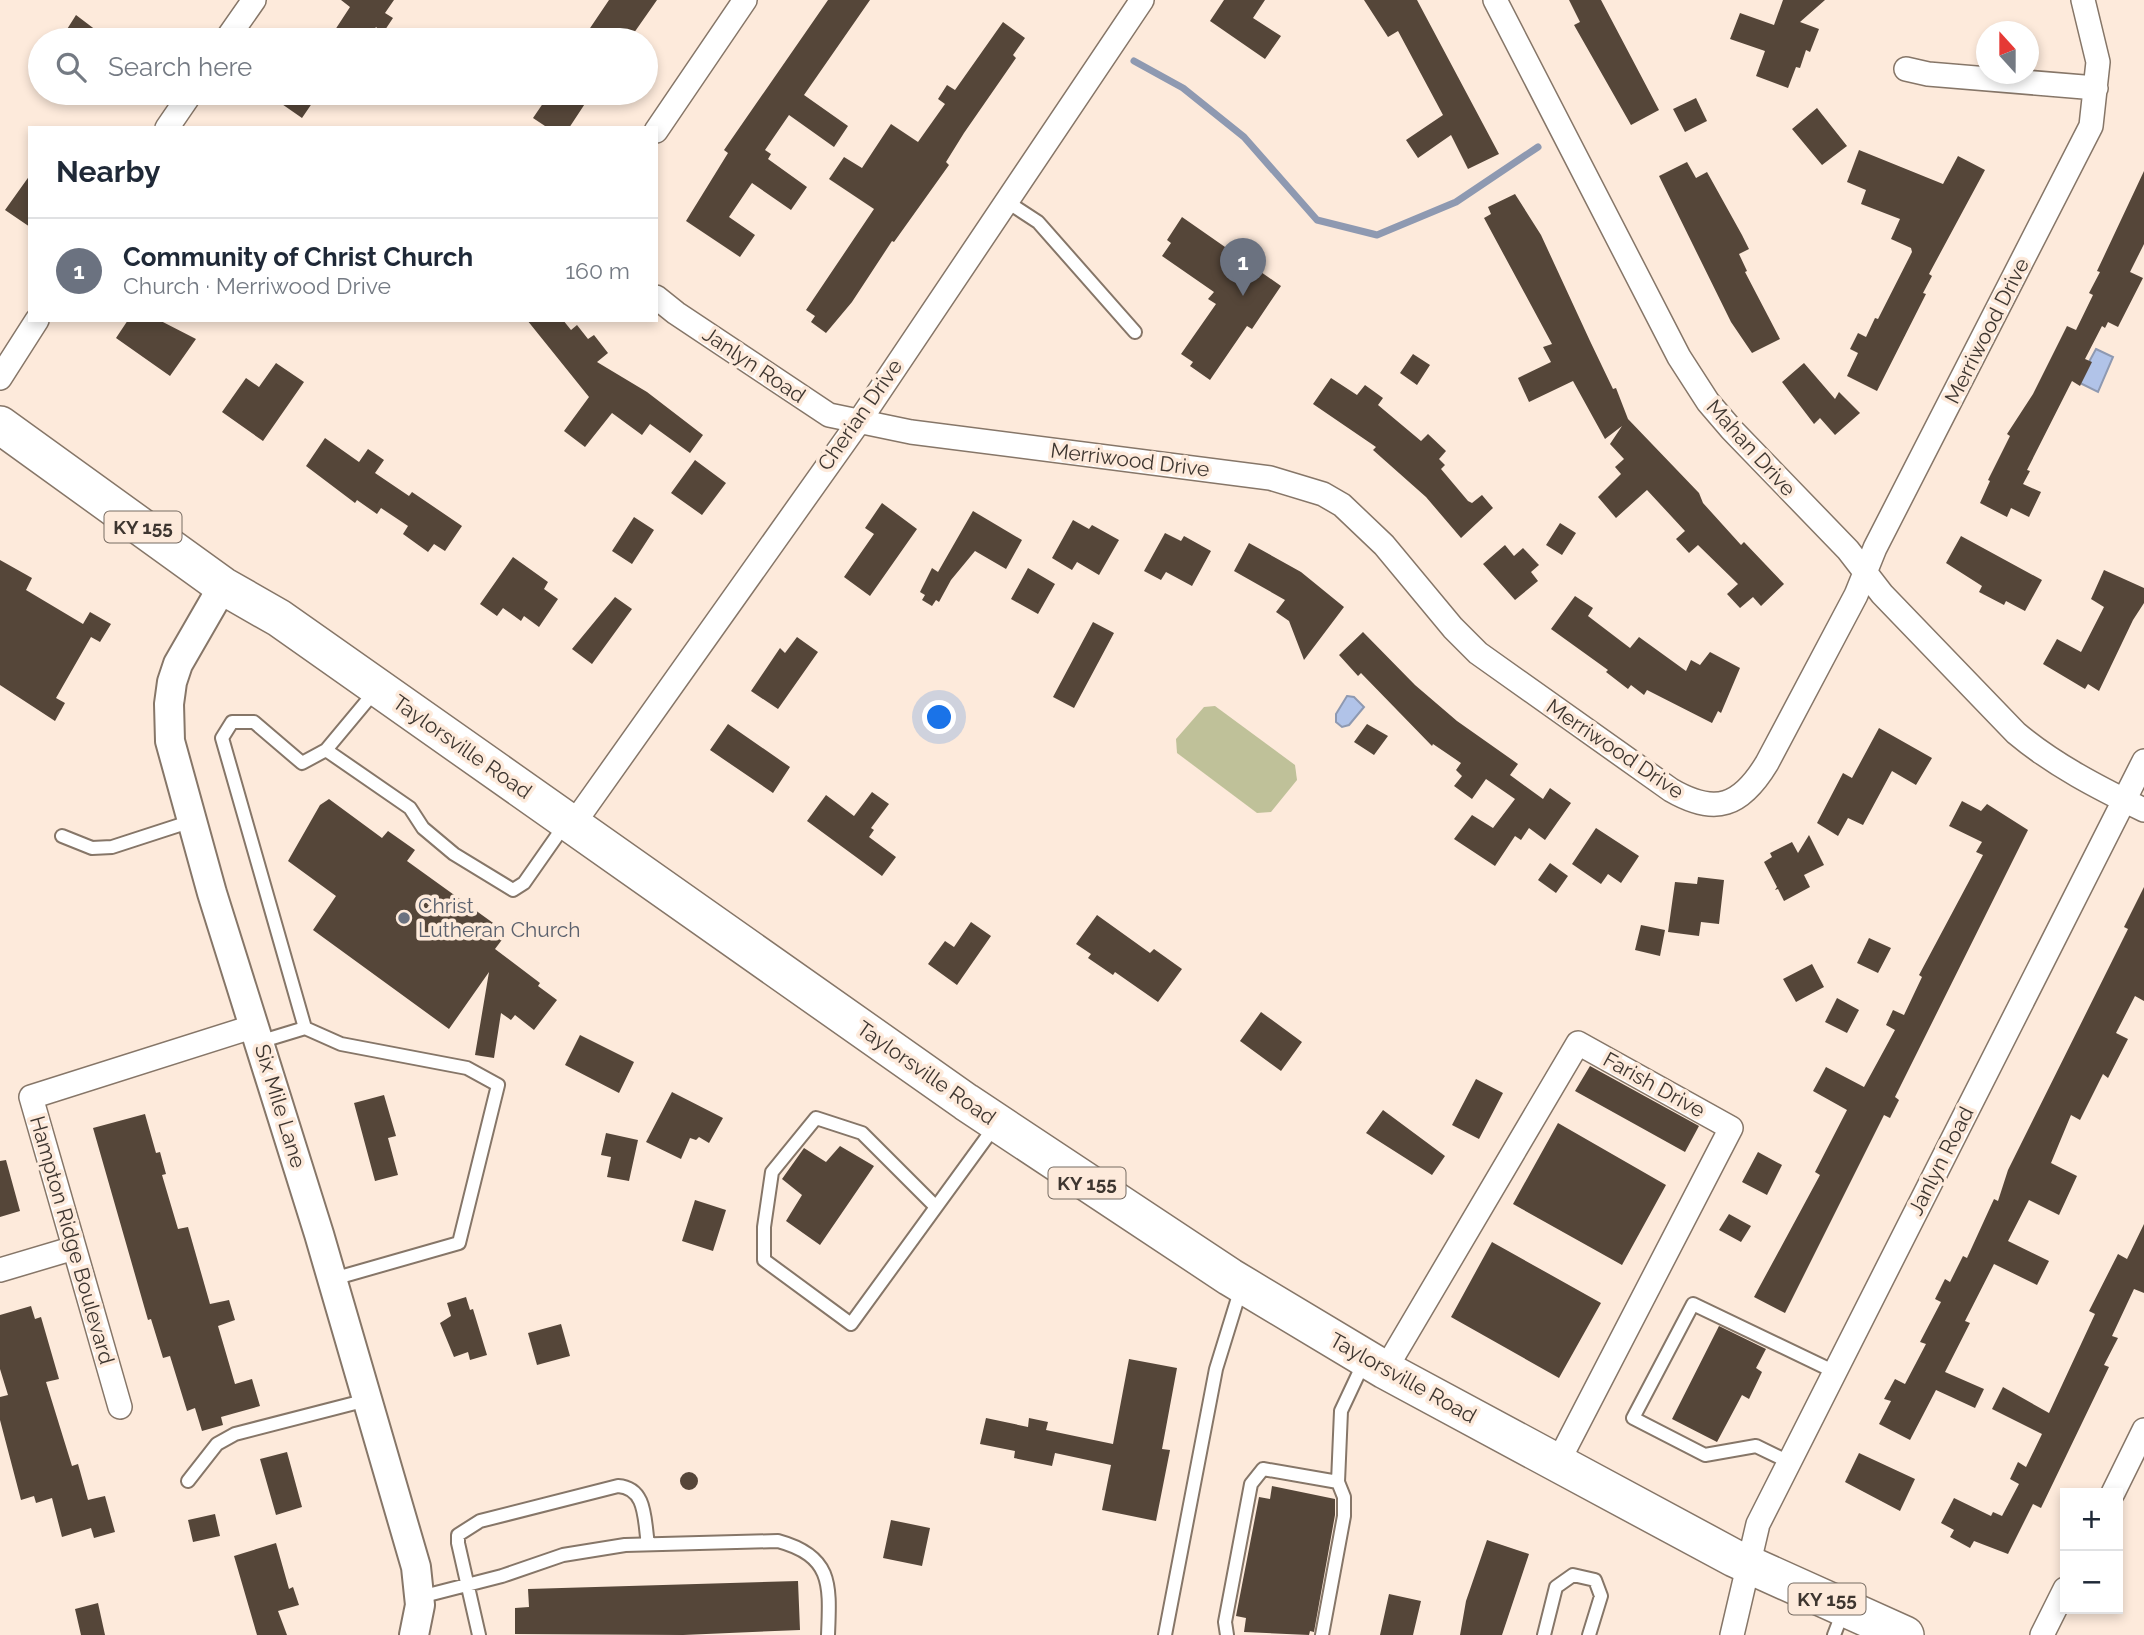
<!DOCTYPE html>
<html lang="en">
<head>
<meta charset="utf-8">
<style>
	:root { --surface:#fff; --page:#f6f6f7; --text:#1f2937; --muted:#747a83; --line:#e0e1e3; --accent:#936612 }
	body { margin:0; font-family:Raleway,sans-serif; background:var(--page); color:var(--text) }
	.controls { position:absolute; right:21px; bottom:21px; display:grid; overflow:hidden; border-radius:0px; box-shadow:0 4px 10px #0003 }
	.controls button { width:63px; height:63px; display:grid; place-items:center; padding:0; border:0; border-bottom:2px solid var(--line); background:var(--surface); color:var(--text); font:35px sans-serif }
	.compass { position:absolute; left:1976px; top:21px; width:63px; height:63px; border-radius:50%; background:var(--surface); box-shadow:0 4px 10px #0003; rotate:339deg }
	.you { position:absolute; left:940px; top:718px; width:24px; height:24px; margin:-18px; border:5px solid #fff; border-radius:50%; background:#1a73e8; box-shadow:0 0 0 10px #1a73e833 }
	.badge { display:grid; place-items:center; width:46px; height:46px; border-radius:50%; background:var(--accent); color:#fff; font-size:23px; font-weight:700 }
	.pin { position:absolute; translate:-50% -58px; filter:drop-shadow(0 2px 4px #0008) }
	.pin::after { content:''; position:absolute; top:37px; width:24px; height:21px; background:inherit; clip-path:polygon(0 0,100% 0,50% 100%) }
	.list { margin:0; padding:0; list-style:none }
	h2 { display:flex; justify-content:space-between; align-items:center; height:91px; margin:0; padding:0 28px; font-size:30px }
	h2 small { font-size:23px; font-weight:400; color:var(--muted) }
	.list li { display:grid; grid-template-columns:46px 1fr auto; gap:21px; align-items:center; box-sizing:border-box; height:105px; padding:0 28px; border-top:2px solid var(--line) }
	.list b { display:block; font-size:26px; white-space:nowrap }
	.list p { margin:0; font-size:23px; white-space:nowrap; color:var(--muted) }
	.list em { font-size:23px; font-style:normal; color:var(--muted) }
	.icon { flex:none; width:38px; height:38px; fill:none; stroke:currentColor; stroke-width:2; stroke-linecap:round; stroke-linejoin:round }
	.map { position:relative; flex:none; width:2144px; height:1635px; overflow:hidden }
	.search { position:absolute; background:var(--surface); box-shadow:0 4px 10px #0003; left:28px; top:28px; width:630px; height:77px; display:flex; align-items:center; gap:18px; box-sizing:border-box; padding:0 24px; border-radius:38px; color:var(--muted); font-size:26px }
	.panel { position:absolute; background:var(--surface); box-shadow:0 4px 10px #0003; left:28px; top:126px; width:630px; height:196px; border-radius:0px }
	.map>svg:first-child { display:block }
	.green { fill:#bfc199 }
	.water { fill:#b1c3e8; stroke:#8e99b1; stroke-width:2 }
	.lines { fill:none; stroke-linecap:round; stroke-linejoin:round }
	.stream { stroke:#8e99b1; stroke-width:7 }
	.building { fill:#554639 }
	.service-casing { stroke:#867668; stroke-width:16 }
	.minor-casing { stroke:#867668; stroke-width:26 }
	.tertiary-casing { stroke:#867668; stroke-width:32 }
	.primary-casing { stroke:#867668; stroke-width:40 }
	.service { stroke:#fff; stroke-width:12 }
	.minor { stroke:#fff; stroke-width:23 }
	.tertiary { stroke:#fff; stroke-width:28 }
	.primary { stroke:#fff; stroke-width:37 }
	.worship-dot { fill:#6b7280; stroke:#fdeadb; stroke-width:2.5 }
	.labels { text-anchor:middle; stroke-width:7; stroke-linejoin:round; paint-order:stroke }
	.shield { fill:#fdeadb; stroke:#776c63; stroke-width:2 }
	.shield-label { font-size:19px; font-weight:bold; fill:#3e3630 }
	.street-label { font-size:21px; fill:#3e3630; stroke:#fdeadb }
	.worship-label { font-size:21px; fill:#5b616d; stroke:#fdeadb; text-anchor:start }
</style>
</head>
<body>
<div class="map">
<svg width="2144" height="1635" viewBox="0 0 2144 1635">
	<rect width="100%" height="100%" fill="#fdeadb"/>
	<path class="green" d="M1215 706 1295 765 1297 780 1271 812 1257 813 1177 753 1176 739 1204 707Z"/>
	<path class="water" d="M2096 349 2113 357 2098 392 2078 382Z
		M1347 696 1354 697 1364 707 1349 725 1342 727 1336 722V714Z"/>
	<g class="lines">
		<path class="stream" d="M1134 61 1183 88 1244 137 1317 220 1377 235 1456 202 1538 147"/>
	</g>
	<path class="building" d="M341 0H394L385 13 393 18 383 33 376 27 367 40H344L333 33 350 7Z
		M609 0H657L629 40H582Z
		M828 0H870L804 95 848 126 834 147 789 115 765 150 771 154 768 159 807 187 791 210 752 183 729 217 755 235 740 257 686 221 728 153 724 150Z
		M1224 0H1265L1253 18 1281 36 1265 59 1210 21Z
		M1364 0H1417L1499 154 1468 169 1451 135 1418 158 1406 140 1443 115 1398 31 1388 37Z
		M1569 0H1601L1659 110 1631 125 1574 25 1580 22Z
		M1783 0H1825L1800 22 1819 29 1810 52 1806 50 1800 68 1796 67 1788 88 1756 76 1765 51 1730 39 1740 13 1774 25Z
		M76 15 109 40H73L64 34Z
		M1003 22 1025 38 1013 55 1016 58 964 133 946 162 949 165 894 242 892 241 852 302 826 333 811 322 815 316 806 310 874 209 829 179 844 157 862 168 891 124 918 142 945 104 938 99 947 85 955 90Z
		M266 93H319L302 118Z
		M550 93H592L569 128H548L533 118Z
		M1696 98 1707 121 1685 132 1673 109Z
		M1817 108 1847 146 1822 165 1792 129Z
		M1859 150 1943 184 1958 156 1985 170 1929 274 1932 276 1923 293 1926 294 1877 391 1847 376 1858 353 1850 349 1858 333 1866 337 1875 318 1878 319 1912 252 1911 248 1891 239 1900 219 1861 204 1866 190 1847 182Z
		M1687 162 1696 178 1707 172 1742 235 1749 249 1739 254 1747 271 1745 272 1780 339 1752 353 1731 322 1659 176Z
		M2144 171V244L2130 272 2143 278 2118 327 2108 322 2105 328 2102 326 2085 359 2092 362 2080 386 2072 381 2027 470 2030 471 2023 484 2041 492 2029 517 2011 508 2007 517 1980 503 1990 481 1988 480 2010 436 2007 434 2033 394 2067 326 2076 330 2093 295 2089 293 2100 272 2097 271Z
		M30 175V227L5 210Z
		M1515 194 1541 235 1590 341 1613 389 1616 388 1628 419 1699 493 1703 503 1741 545 1744 542 1784 584 1761 606 1753 597 1740 608 1727 594 1738 584 1698 545 1689 553 1676 539 1685 531 1647 490 1616 518 1598 497 1621 474 1615 467 1624 459 1610 444 1622 426 1605 439 1573 381 1529 402 1518 378 1551 362 1543 347 1552 344 1484 218 1491 214 1488 207Z
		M1182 217 1281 286 1252 329 1247 326 1210 380 1190 366 1193 362 1181 354 1216 304 1208 299 1214 292 1162 256 1171 243 1167 240Z
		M128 320H159L196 339 170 376 116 338Z
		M527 320H563L571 330 577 325 588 339 594 335 608 353 597 362 647 392 703 435 690 453 650 424 642 435 612 413 585 447 564 431 589 397Z
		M1413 354 1430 365 1417 385 1400 373Z
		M276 363 304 382 263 441 222 412 246 378 259 387Z
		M1804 363 1835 399 1839 392 1860 413 1835 435 1820 418 1814 424 1782 382Z
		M1331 378 1357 395 1365 385 1383 398 1378 405 1421 441 1428 434 1446 451 1439 459 1445 465 1441 469 1468 501 1472 503 1482 495 1493 508 1461 538 1426 497 1373 450 1376 447 1313 404Z
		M325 438 359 462 368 449 384 460 375 473 409 496 412 492 462 526 445 551 434 544 428 552 403 534 408 526 381 508 377 514 357 500 355 503 306 466Z
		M695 460 726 483 702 515 671 493Z
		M882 503 917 529 870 596 844 577 874 534 865 528Z
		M973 511 1022 540 1006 569 975 551 951 580 939 602 936 600 932 606 922 600 925 595 920 592 932 568 938 572Z
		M634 517 654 530 632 564 612 551Z
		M1073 520 1089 529 1092 525 1119 540 1099 575 1077 562 1072 570 1052 558Z
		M1560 523 1576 533 1562 555 1546 545Z
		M1165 533 1181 541 1184 536 1211 551 1192 586 1166 572 1161 580 1144 571Z
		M1961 536 2042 580 2025 611 2006 601 2004 605 1979 592 1982 586 1946 563Z
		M1249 543 1301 572 1344 607 1304 660 1289 621 1276 612 1285 600 1234 571Z
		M1505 545 1514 556 1523 548 1539 565 1531 572 1538 581 1515 600 1483 564Z
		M513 557 548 582 544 589 558 599 539 627 524 616 521 621 503 608 497 616 480 604Z
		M0 560 32 578 26 590 83 624 90 612 111 624 100 642 91 637 56 698 65 703 55 721 0 685Z
		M1028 568 1055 584 1038 614 1011 599Z
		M2104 570 2144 588V603L2133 620 2099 691 2088 684 2085 689 2043 664 2057 639 2081 652 2104 607 2091 599Z
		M1575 596 1593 608 1588 616 1630 648 1639 637 1686 671 1691 660 1700 665 1710 652 1740 668 1721 713 1718 711 1712 723 1647 690 1644 695 1631 685 1628 689 1606 672 1608 670 1551 629Z
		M615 597 632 609 592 664 572 649Z
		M1093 622 1114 633 1074 708 1053 697Z
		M1363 632 1415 685 1457 721 1518 764 1510 775 1543 799 1550 788 1571 803 1545 840 1529 828 1521 840 1515 836 1495 866 1454 839 1472 815 1493 828 1515 799 1486 779 1472 799 1454 786 1462 776 1456 770 1461 763 1433 744 1432 746 1361 673 1358 676 1339 655Z
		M797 637 818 652 778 709 751 691 780 648 785 653Z
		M728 724 790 767 773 793 710 750Z
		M1367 724 1388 736 1374 755 1354 742Z
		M1879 728 1932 758 1916 785 1892 771 1863 825 1848 818 1838 836 1817 823 1843 773 1852 778Z
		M872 792 889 804 871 828 874 830 869 837 896 857 882 876 807 821 826 795 854 816Z
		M329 799 382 838 388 831 415 850 407 861 507 933 495 949 540 983 538 986 557 1000 534 1030 515 1015 511 1020 501 1013 494 1058 475 1055 489 972 449 1029 313 930 336 896 288 861 320 805Z
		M1962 801 1981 811 1987 804 2028 830 1895 1097 1899 1100 1890 1118 1884 1115 1785 1313 1754 1297 1820 1175 1815 1172 1847 1110 1813 1091 1826 1067 1864 1087 1895 1030 1886 1025 1893 1010 1904 1015 1922 977 1919 975 1983 855 1976 852 1982 842 1949 826Z
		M1596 828 1639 856 1621 883 1608 874 1601 884 1572 864Z
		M1809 835 1824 865 1804 875 1810 887 1784 901 1778 889 1775 890 1777 887 1764 862 1772 857 1770 853 1792 842 1798 853Z
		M1550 863 1568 876 1556 893 1538 880Z
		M1698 877 1724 880 1719 924 1701 922 1699 936 1668 932 1675 882 1697 884Z
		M2144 887V1001L2135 996 2116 1033 2128 1039 2108 1078 2103 1074 2080 1120 2071 1115 2051 1163 2077 1176 2059 1215 2029 1200 2008 1241 2049 1261 2037 1285 1994 1264 1965 1321 1970 1323 1945 1372 1984 1389 1975 1408 1936 1390 1910 1440 1879 1424 1891 1401 1884 1399 1895 1379 1905 1384 1926 1344 1920 1342 1941 1302 1935 1299 1945 1279 1950 1282 1963 1256 1967 1258 1994 1199 1998 1201 2008 1170 2128 929 2124 927Z
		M1097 915 1150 953 1154 949 1182 969 1158 1002 1115 972 1113 975 1088 958 1091 954 1076 944Z
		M971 922 991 936 957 985 928 964 945 941 954 947Z
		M1641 925 1665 930 1660 956 1635 950Z
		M1869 938 1891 948 1878 973 1857 963Z
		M1812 964 1824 987 1796 1002 1783 979Z
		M1837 998 1859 1010 1847 1033 1825 1022Z
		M1261 1012 1302 1042 1281 1071 1240 1041Z
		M580 1035 634 1062 619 1093 565 1065Z
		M1590 1066 1699 1126 1685 1152 1575 1091Z
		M1476 1079 1503 1093 1479 1139 1452 1125Z
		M672 1092 723 1118 709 1143 699 1137 696 1140 690 1138 681 1159 646 1142Z
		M384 1095 396 1136 388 1138 398 1175 375 1181 354 1103Z
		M1383 1110 1445 1156 1432 1175 1366 1133Z
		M145 1114 156 1153 160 1152 166 1174 162 1175 178 1229 188 1227 210 1304 229 1300 235 1320 218 1326 235 1384 252 1379 260 1406 221 1417 223 1425 202 1431 195 1408 187 1411 170 1356 163 1358 151 1319 148 1320 93 1128Z
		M1558 1123 1666 1185 1622 1265 1513 1204Z
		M606 1133 638 1140 629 1181 607 1177 611 1157 601 1155Z
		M840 1146 874 1166 820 1245 786 1221 802 1195 782 1179 804 1148 826 1162Z
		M1758 1152 1782 1165 1767 1195 1742 1182Z
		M6 1160 20 1211 0 1217V1161Z
		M695 1200 726 1210 713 1251 682 1241Z
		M1729 1214 1751 1226 1741 1242 1719 1230Z
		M2144 1224V1293L2134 1289 2112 1336 2118 1338 2104 1365 2109 1367 2041 1508 2033 1504 2008 1554 1974 1541 1970 1548 1950 1537 1954 1530 1941 1523 1954 1498 1991 1516 1993 1512 2002 1516 2019 1484 2010 1479 2018 1462 2026 1467 2042 1434 1992 1409 2003 1387 2049 1413 2095 1314 2089 1311 2118 1254 2127 1259Z
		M1492 1242 1601 1303 1559 1378 1451 1317Z
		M466 1297 470 1310 473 1309 487 1355 470 1360 468 1352 454 1357 440 1323 451 1316 447 1303Z
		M31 1306 35 1319 41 1317 59 1379 46 1382 72 1466 78 1464 88 1500 105 1496 115 1532 94 1538 91 1528 62 1537 52 1498 36 1503 34 1496 21 1500 0 1420V1397L8 1395 0 1369V1315Z
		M561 1324 570 1356 537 1365 528 1333Z
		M1719 1326 1766 1349 1756 1368 1762 1372 1749 1399 1742 1395 1717 1442 1672 1419Z
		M1129 1359 1177 1368 1162 1449 1170 1450 1156 1521 1102 1510 1111 1465 1055 1453 1052 1466 1014 1458 1015 1451 980 1444 986 1418 1028 1427 1029 1418 1048 1422 1046 1430 1113 1444Z
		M287 1452 302 1507 276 1515 260 1459Z
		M1859 1453 1915 1479 1900 1511 1845 1482Z
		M680 1481a9 9 0 1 1 18 0a9 9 0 1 1-18 0Z
		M1272 1486 1335 1499V1515L1314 1632 1310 1631 1309 1635 1244 1632 1246 1618 1236 1616 1259 1497 1270 1499Z
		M215 1514 220 1536 193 1542 188 1520Z
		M891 1520 930 1528 922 1566 883 1558Z
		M1487 1540 1529 1554 1502 1635H1460L1466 1601Z
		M276 1543 289 1589 293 1587 299 1605 278 1611 287 1635H257L234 1556Z
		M798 1581 800 1630 683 1635 515 1634V1608L529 1607 528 1589Z
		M1389 1594 1421 1601 1413 1635H1380Z
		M98 1603 105 1635H81L75 1609Z"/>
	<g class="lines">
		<g class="service-casing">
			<path id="service" d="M1006 201 1038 222 1135 332
				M326 750 410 808 423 828 454 854 513 890 524 883 566 823
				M62 836 92 848 112 847 192 821
				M305 1028 222 738 232 722H254L302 763 326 750 376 690
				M259 1042 305 1028 341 1044 467 1068 498 1085 459 1243 333 1279
				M936 1207 862 1133 816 1118 772 1172 764 1227V1260L851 1324 995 1126
				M1789 1462 1756 1446 1705 1455 1633 1418 1693 1304 1835 1372
				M188 1481 217 1444 235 1434 367 1400
				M420 1597 502 1576 563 1555 625 1545 778 1541C833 1556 830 1585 828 1635
				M479 1635 458 1543V1535L480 1521 618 1486C647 1488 644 1520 648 1544
				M1165 1635 1216 1369 1241 1288
				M1227 1635 1225 1622 1251 1484 1263 1469 1338 1482
				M1322 1635 1344 1516V1497L1338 1482 1341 1411 1364 1362
				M1544 1635 1556 1587 1573 1575 1595 1580 1601 1596 1589 1635
				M1834 1635 1844 1609"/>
		</g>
		<g class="minor-casing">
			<path id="minor" d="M1495 0 1679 357 1708 402 1732 430 1848 550 1882 594 2016 733C2054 765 2099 788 2144 810
				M226 40 254 0
				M1906 69 1928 74 2096 88
				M167 128 191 93
				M656 131 745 0
				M656 297 676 313 829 415 911 432 1270 478 1323 494 1342 505 1384 545 1453 628 1478 653 1671 790C1716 816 1741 806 1767 763L1856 595 1875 548 2091 126 2098 62 2083 0
				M0 378 37 320
				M572 826 858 423 1142 0
				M0 1270 74 1248
				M1385 1370 1578 1043 1731 1128 1557 1464
				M120 1407 31 1097 255 1026
				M2113 1493 2144 1430
				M1732 1635 1758 1524 2144 761
				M2042 1635 2065 1589"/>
		</g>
		<g class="tertiary-casing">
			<path id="tertiary" d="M223 586 178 664 172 682 169 704 170 741 212 893 319 1234 416 1567 420 1605 414 1635"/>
		</g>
		<g class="primary-casing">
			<path id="primary" d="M0 425 223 586 279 618 966 1102 1230 1277 1385 1370 1734 1558 1905 1635"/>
		</g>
		<use href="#service" class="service"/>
		<use href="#minor" class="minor"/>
		<use href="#tertiary" class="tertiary"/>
		<use href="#primary" class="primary"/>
	</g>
	<circle class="worship-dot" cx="404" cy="918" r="7"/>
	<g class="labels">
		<g class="shield">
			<rect x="104.5" y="511.5" width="77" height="31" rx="5"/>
			<rect x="1048.5" y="1167.5" width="77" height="31" rx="5"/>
			<rect x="1788.5" y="1583.5" width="77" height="31" rx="5"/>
		</g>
		<g class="shield-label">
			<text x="143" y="534">KY 155</text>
			<text x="1087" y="1190">KY 155</text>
			<text x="1827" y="1606">KY 155</text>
		</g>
		<g class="street-label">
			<text transform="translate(1987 331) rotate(-63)" y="7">Merriwood Drive</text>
			<text transform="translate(754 365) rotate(34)" y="7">Janlyn Road</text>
			<text transform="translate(860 415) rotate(-55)" y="7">Cherian Drive</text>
			<text transform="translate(1751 448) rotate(48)" y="7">Mahan Drive</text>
			<text transform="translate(1130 460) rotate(7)" y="7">Merriwood Drive</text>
			<text transform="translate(462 747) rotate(35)" y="7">Taylorsville Road</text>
			<text transform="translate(1615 749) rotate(34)" y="7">Merriwood Drive</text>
			<text transform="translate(926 1073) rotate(35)" y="7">Taylorsville Road</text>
			<text transform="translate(1654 1085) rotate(29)" y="7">Farish Drive</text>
			<text transform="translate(280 1106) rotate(73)" y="7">Six Mile Lane</text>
			<text transform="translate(1941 1161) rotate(-63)" y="7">Janlyn Road</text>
			<text transform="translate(72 1240) rotate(74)" y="7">Hampton Ridge Boulevard</text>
			<text transform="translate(1403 1378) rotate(29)" y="7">Taylorsville Road</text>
		</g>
		<g class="worship-label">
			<text x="418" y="913">Christ<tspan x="418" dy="24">Lutheran Church</tspan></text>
		</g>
	</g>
</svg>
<div class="controls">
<button>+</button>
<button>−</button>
</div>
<svg class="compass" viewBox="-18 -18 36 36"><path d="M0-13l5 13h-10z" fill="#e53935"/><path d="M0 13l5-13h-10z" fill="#747a83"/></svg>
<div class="you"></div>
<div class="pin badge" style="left:1243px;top:296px;background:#6b7280">1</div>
<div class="search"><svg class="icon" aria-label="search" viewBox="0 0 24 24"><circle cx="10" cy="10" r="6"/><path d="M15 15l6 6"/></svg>Search here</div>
<section class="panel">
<h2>Nearby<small></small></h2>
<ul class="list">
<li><span class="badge" style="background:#6b7280">1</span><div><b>Community of Christ Church</b><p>Church · Merriwood Drive</p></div><em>160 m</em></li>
</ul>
</section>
</div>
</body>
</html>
